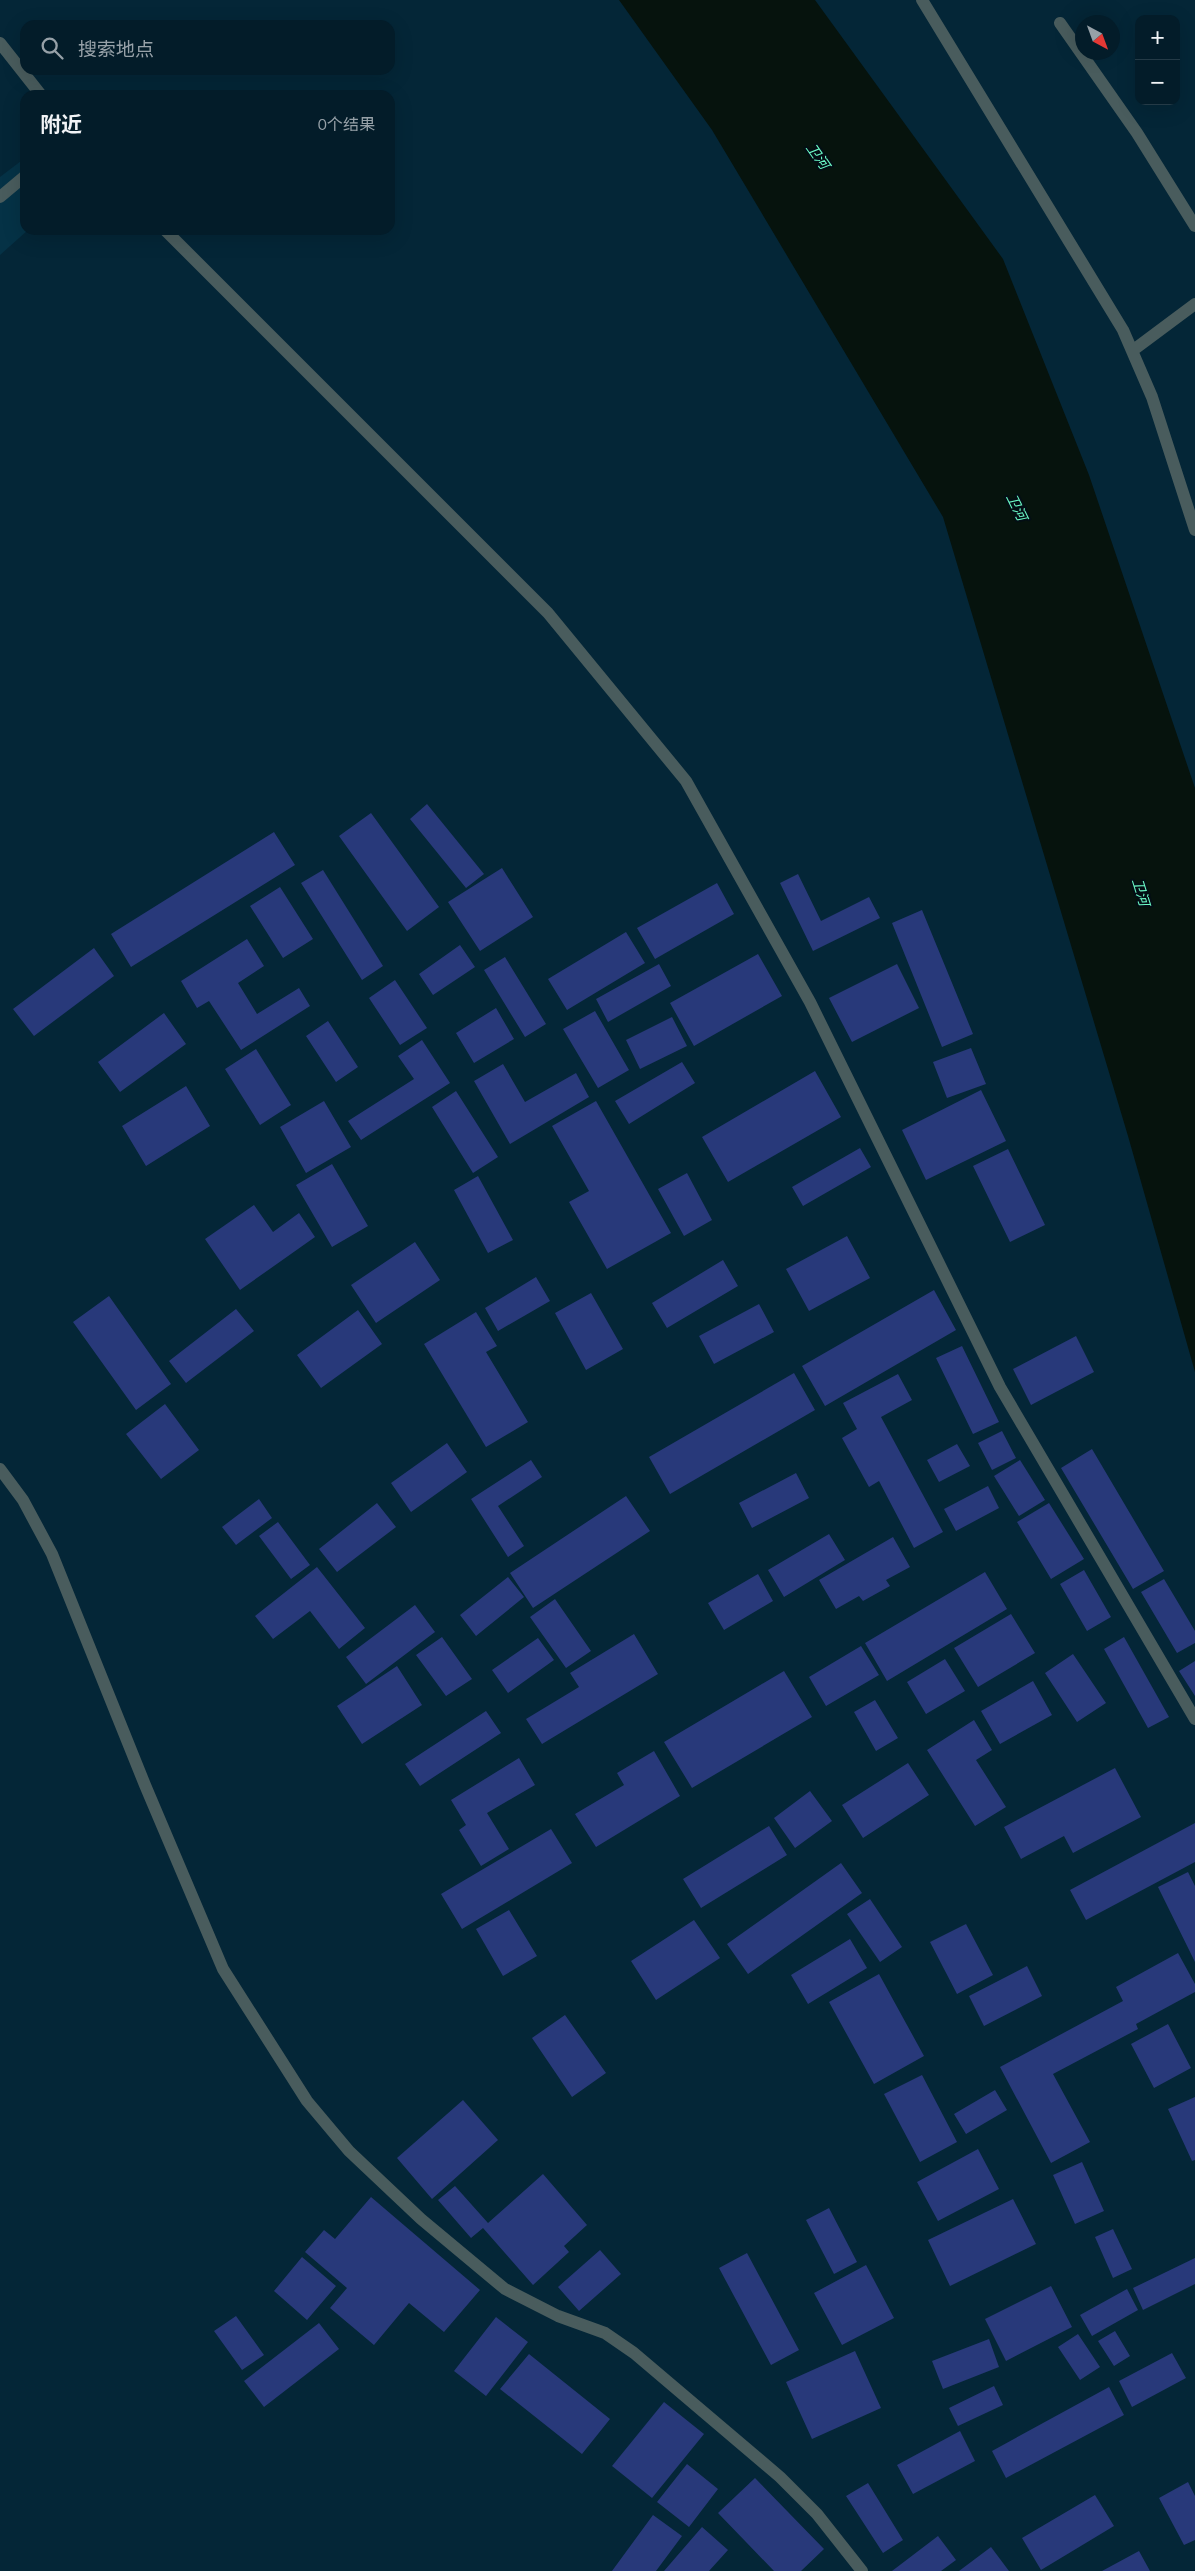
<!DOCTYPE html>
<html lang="zh">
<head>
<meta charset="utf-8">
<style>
	:root { --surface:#031c29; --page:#112935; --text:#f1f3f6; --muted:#97a1a8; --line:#243a46 }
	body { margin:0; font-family:Mulish,"Noto Sans SC",sans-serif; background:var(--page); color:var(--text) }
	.controls { position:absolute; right:15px; top:15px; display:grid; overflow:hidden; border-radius:10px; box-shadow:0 5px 20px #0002 }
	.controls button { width:45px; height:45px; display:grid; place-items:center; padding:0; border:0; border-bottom:1px solid var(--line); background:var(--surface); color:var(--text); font:25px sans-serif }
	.compass { position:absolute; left:1075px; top:15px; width:45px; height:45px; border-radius:50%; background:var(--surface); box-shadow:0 5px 20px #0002; rotate:139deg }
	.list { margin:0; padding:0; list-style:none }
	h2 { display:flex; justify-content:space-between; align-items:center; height:65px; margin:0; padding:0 20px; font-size:21px }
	h2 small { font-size:16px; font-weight:400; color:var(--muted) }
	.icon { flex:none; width:28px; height:28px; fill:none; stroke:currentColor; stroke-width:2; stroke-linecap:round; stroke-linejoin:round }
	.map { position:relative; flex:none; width:1195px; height:2571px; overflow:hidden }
	.search { position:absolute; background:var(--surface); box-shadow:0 5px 20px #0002; left:20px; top:20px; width:375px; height:55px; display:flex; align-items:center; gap:12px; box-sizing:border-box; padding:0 18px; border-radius:15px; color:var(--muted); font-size:19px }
	.panel { position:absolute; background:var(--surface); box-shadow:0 5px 20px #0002; left:20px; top:90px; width:375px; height:145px; border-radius:15px }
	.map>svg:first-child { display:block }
	.built { fill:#053246 }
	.water { fill:#06130d }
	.building { fill:#28397a }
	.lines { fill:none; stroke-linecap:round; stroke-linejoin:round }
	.lane { stroke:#495c5d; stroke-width:12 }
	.street { stroke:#495c5d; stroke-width:12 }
	.labels { text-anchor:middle; stroke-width:4; stroke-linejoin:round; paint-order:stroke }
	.water-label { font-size:14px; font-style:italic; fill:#6cfac7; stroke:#030e15 }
</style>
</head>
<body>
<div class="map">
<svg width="1195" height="2571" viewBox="0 0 1195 2571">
	<rect width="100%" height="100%" fill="#042637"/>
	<path class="built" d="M25 158V230H28L0 255V177Z"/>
	<path class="water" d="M619 0H815L1003 259 1089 475 1195 788V1372L1128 1136 943 517 712 130Z"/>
	<path class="building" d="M427 804 484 874 466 888 410 819Z
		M371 813 439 907 407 931 339 836Z
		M274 832 295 865 131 967 111 934Z
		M502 868 533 917 480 951 448 902Z
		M323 870 383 966 362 980 301 883Z
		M798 874 821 921 869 897 880 918 813 951 780 883Z
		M717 883 734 914 655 959 637 928Z
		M280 887 313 939 283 958 250 906Z
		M922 910 973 1034 942 1047 892 923Z
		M626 932 645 963 567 1010 548 979Z
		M247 939 264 966 238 983 257 1014 299 988 310 1006 241 1050 209 1001 197 1008 181 981Z
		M460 945 475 967 433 995 419 974Z
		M94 948 114 976 34 1036 13 1009Z
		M758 954 782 996 694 1046 670 1003Z
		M505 957 546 1024 525 1037 484 970Z
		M659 964 671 986 608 1022 596 999Z
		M897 964 919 1008 852 1042 829 998Z
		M395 980 427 1028 400 1045 369 998Z
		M496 1008 514 1039 474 1063 456 1033Z
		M595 1011 629 1070 598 1088 563 1029Z
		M164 1013 186 1044 120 1092 98 1062Z
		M672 1017 687 1046 640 1069 626 1040Z
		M328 1021 358 1067 336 1082 306 1036Z
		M422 1040 450 1083 361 1140 348 1121 414 1079 398 1056Z
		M971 1048 986 1084 947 1098 933 1062Z
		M256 1049 291 1105 260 1125 225 1069Z
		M682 1062 695 1083 629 1124 615 1101Z
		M503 1064 525 1102 576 1073 589 1097 510 1144 474 1081Z
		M815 1071 841 1117 728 1182 702 1137Z
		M186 1086 210 1126 146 1166 122 1126Z
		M981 1090 1006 1141 926 1180 902 1130Z
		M456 1091 498 1157 473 1173 432 1107Z
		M324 1101 351 1147 306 1173 280 1127Z
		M596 1101 671 1233 607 1269 569 1202 589 1191 552 1126Z
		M860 1148 871 1167 803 1206 792 1187Z
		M1008 1149 1045 1225 1010 1242 973 1166Z
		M332 1164 368 1226 332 1247 296 1185Z
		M687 1173 712 1220 684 1236 658 1189Z
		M478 1176 513 1240 488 1253 454 1190Z
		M254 1205 273 1232 299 1213 315 1237 240 1290 205 1239Z
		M847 1236 870 1278 809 1311 786 1269Z
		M415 1242 440 1280 376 1323 351 1285Z
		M723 1260 738 1286 667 1328 652 1303Z
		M536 1277 550 1301 498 1331 485 1308Z
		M934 1290 956 1330 825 1406 802 1366Z
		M591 1293 623 1349 586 1370 555 1313Z
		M109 1296 171 1384 136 1410 73 1322Z
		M759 1304 774 1332 714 1364 699 1336Z
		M236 1309 254 1331 186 1383 169 1361Z
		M358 1310 382 1344 321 1388 297 1355Z
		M476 1312 497 1346 486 1352 528 1422 486 1447 424 1344Z
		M1076 1336 1094 1372 1031 1405 1013 1369Z
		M962 1346 999 1422 973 1434 936 1358Z
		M794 1373 815 1410 670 1494 649 1457Z
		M898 1374 912 1400 881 1417 943 1532 914 1548 879 1481 869 1487 842 1438 857 1429 843 1403Z
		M165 1404 199 1450 161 1479 126 1434Z
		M1002 1431 1016 1458 992 1470 978 1443Z
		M447 1443 467 1472 411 1512 391 1483Z
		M957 1444 970 1466 939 1482 927 1460Z
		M1092 1449 1164 1571 1133 1589 1061 1468Z
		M531 1460 542 1477 498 1506 524 1546 508 1557 471 1499Z
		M1020 1460 1045 1500 1019 1516 994 1476Z
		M796 1473 809 1498 752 1528 739 1503Z
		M988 1486 999 1508 956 1531 944 1509Z
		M626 1496 650 1531 533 1608 510 1573Z
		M259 1499 272 1518 236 1545 222 1527Z
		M377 1503 396 1527 337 1572 319 1549Z
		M1049 1503 1084 1559 1051 1579 1017 1522Z
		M278 1522 310 1565 291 1579 259 1536Z
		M829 1534 845 1560 784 1597 768 1570Z
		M893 1537 910 1567 886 1580 890 1586 863 1601 859 1596 836 1609 819 1580Z
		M317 1567 365 1628 339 1649 310 1611 273 1639 255 1616Z
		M1084 1570 1111 1617 1087 1631 1060 1584Z
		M985 1572 1007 1609 887 1681 865 1643Z
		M758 1574 773 1601 724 1630 708 1603Z
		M508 1577 524 1597 476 1636 460 1615Z
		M1164 1579 1195 1631V1643L1177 1653 1141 1592Z
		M555 1599 591 1651 566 1668 530 1617Z
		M415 1605 435 1632 366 1684 346 1657Z
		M1011 1614 1035 1653 978 1687 954 1648Z
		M634 1634 658 1674 542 1744 526 1719 579 1687 570 1673Z
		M442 1637 472 1679 446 1696 416 1655Z
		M1124 1637 1169 1717 1148 1728 1104 1649Z
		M538 1638 554 1660 508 1693 492 1670Z
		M861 1646 879 1675 826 1706 809 1677Z
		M1073 1654 1106 1703 1077 1722 1045 1673Z
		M945 1659 965 1691 926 1714 907 1682Z
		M1195 1661V1696L1179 1671Z
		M397 1666 422 1705 362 1744 337 1706Z
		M784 1671 812 1717 692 1788 664 1742Z
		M1033 1681 1052 1715 1000 1744 981 1711Z
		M875 1700 898 1738 876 1751 854 1712Z
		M486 1711 501 1733 420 1786 405 1764Z
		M974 1720 992 1750 976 1760 1006 1807 975 1826 927 1750Z
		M654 1751 680 1796 596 1847 575 1814 624 1785 617 1773Z
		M519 1758 535 1785 487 1813 509 1849 481 1866 459 1830 466 1825 451 1800Z
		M908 1763 929 1795 863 1838 842 1805Z
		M1115 1768 1141 1817 1073 1853 1064 1836 1021 1859 1004 1827Z
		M810 1791 832 1821 795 1848 774 1818Z
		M1195 1823V1862L1086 1920 1070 1890Z
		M769 1826 787 1855 701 1908 683 1879Z
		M551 1829 572 1863 462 1929 441 1894Z
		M841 1863 862 1893 748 1974 727 1944Z
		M1188 1872 1195 1886V1962L1158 1887Z
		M870 1899 902 1947 880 1962 847 1914Z
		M509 1910 537 1956 503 1976 476 1929Z
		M694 1920 720 1958 656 2000 631 1961Z
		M966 1924 993 1975 957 1994 930 1942Z
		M850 1939 867 1968 808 2004 791 1975Z
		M1178 1953 1195 1984V1992L1136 2024 1138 2029 1053 2074 1090 2142 1051 2163 1000 2067 1123 2001 1116 1987Z
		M1027 1966 1042 1996 984 2026 969 1996Z
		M879 1974 924 2056 874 2084 829 2002Z
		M565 2015 606 2073 572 2097 532 2038Z
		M1168 2024 1191 2068 1154 2088 1131 2044Z
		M922 2075 957 2142 920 2162 884 2094Z
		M995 2090 1007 2110 966 2134 954 2114Z
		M1195 2097V2160L1192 2161 1168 2109Z
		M463 2100 498 2140 432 2199 397 2158Z
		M978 2149 999 2189 938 2221 917 2182Z
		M1082 2162 1104 2211 1075 2224 1053 2175Z
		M543 2174 587 2225 564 2246 569 2252 533 2285 483 2228 471 2238 438 2200 455 2186 488 2223Z
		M371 2197 480 2290 444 2332 409 2303 374 2345 330 2308 347 2288 305 2252 324 2230 335 2239Z
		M1013 2199 1036 2244 950 2286 928 2240Z
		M829 2208 857 2262 834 2274 806 2220Z
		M1113 2229 1132 2269 1113 2278 1095 2237Z
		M600 2250 621 2274 579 2311 558 2287Z
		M747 2253 799 2350 771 2365 719 2268Z
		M302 2257 336 2286 307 2320 274 2291Z
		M1195 2258V2284L1143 2310 1133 2288Z
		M866 2265 894 2318 842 2345 814 2293Z
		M1051 2286 1072 2327 1006 2361 985 2319Z
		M1127 2289 1138 2310 1092 2336 1080 2315Z
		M236 2316 264 2355 242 2370 214 2331Z
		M496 2317 528 2342 486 2396 454 2371Z
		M319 2323 339 2349 264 2407 244 2381Z
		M1115 2331 1130 2356 1114 2366 1098 2341Z
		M1078 2334 1100 2367 1080 2380 1058 2347Z
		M989 2339 999 2367 943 2389 932 2361Z
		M855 2351 881 2408 812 2439 786 2382Z
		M1172 2353 1186 2378 1132 2407 1119 2381Z
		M529 2354 610 2419 582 2454 500 2389Z
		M994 2386 1003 2405 958 2426 949 2408Z
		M1109 2387 1124 2415 1006 2478 992 2451Z
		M664 2402 704 2434 652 2498 612 2466Z
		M960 2431 975 2461 913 2494 897 2465Z
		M687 2464 718 2489 689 2527 657 2502Z
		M755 2478 824 2549 801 2571H774L718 2513Z
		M1188 2482 1195 2496V2540L1184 2545 1159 2498Z
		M868 2483 903 2540 883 2553 846 2496Z
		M1095 2495 1114 2526 1041 2570 1022 2538Z
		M653 2515 682 2536 656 2571H612Z
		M702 2527 728 2550 709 2571H664Z
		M938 2536 956 2560 941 2571H892Z
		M991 2547 1009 2571H959Z
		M1139 2551 1150 2571H1102Z"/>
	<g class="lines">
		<path class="lane" d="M1060 23 1137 133 1195 226
			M0 197 25 176"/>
		<path class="street" d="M922 0 1123 330 1152 397 1195 530
			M0 43 41 95
			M165 230 548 613 686 781 810 1002 1000 1387 1195 1719
			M1132 351 1195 304
			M0 1469 23 1500 52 1554 145 1785 223 1969 307 2101 349 2151 421 2219 505 2289 558 2316 605 2333 634 2353 780 2477 817 2514 862 2571"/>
	</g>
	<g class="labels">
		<g class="water-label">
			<text transform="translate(818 156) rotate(55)" y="5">卫河</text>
			<text transform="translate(1017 507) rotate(64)" y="5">卫河</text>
			<text transform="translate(1141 892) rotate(73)" y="5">卫河</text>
		</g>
	</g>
</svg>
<div class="controls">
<button>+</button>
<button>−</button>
</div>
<svg class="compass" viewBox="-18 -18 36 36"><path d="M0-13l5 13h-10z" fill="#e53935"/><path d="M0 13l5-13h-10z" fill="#97a1a8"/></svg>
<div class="search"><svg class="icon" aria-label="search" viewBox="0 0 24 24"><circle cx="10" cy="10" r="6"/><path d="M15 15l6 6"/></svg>搜索地点</div>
<section class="panel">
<h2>附近<small>0个结果</small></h2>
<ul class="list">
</ul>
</section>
</div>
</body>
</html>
